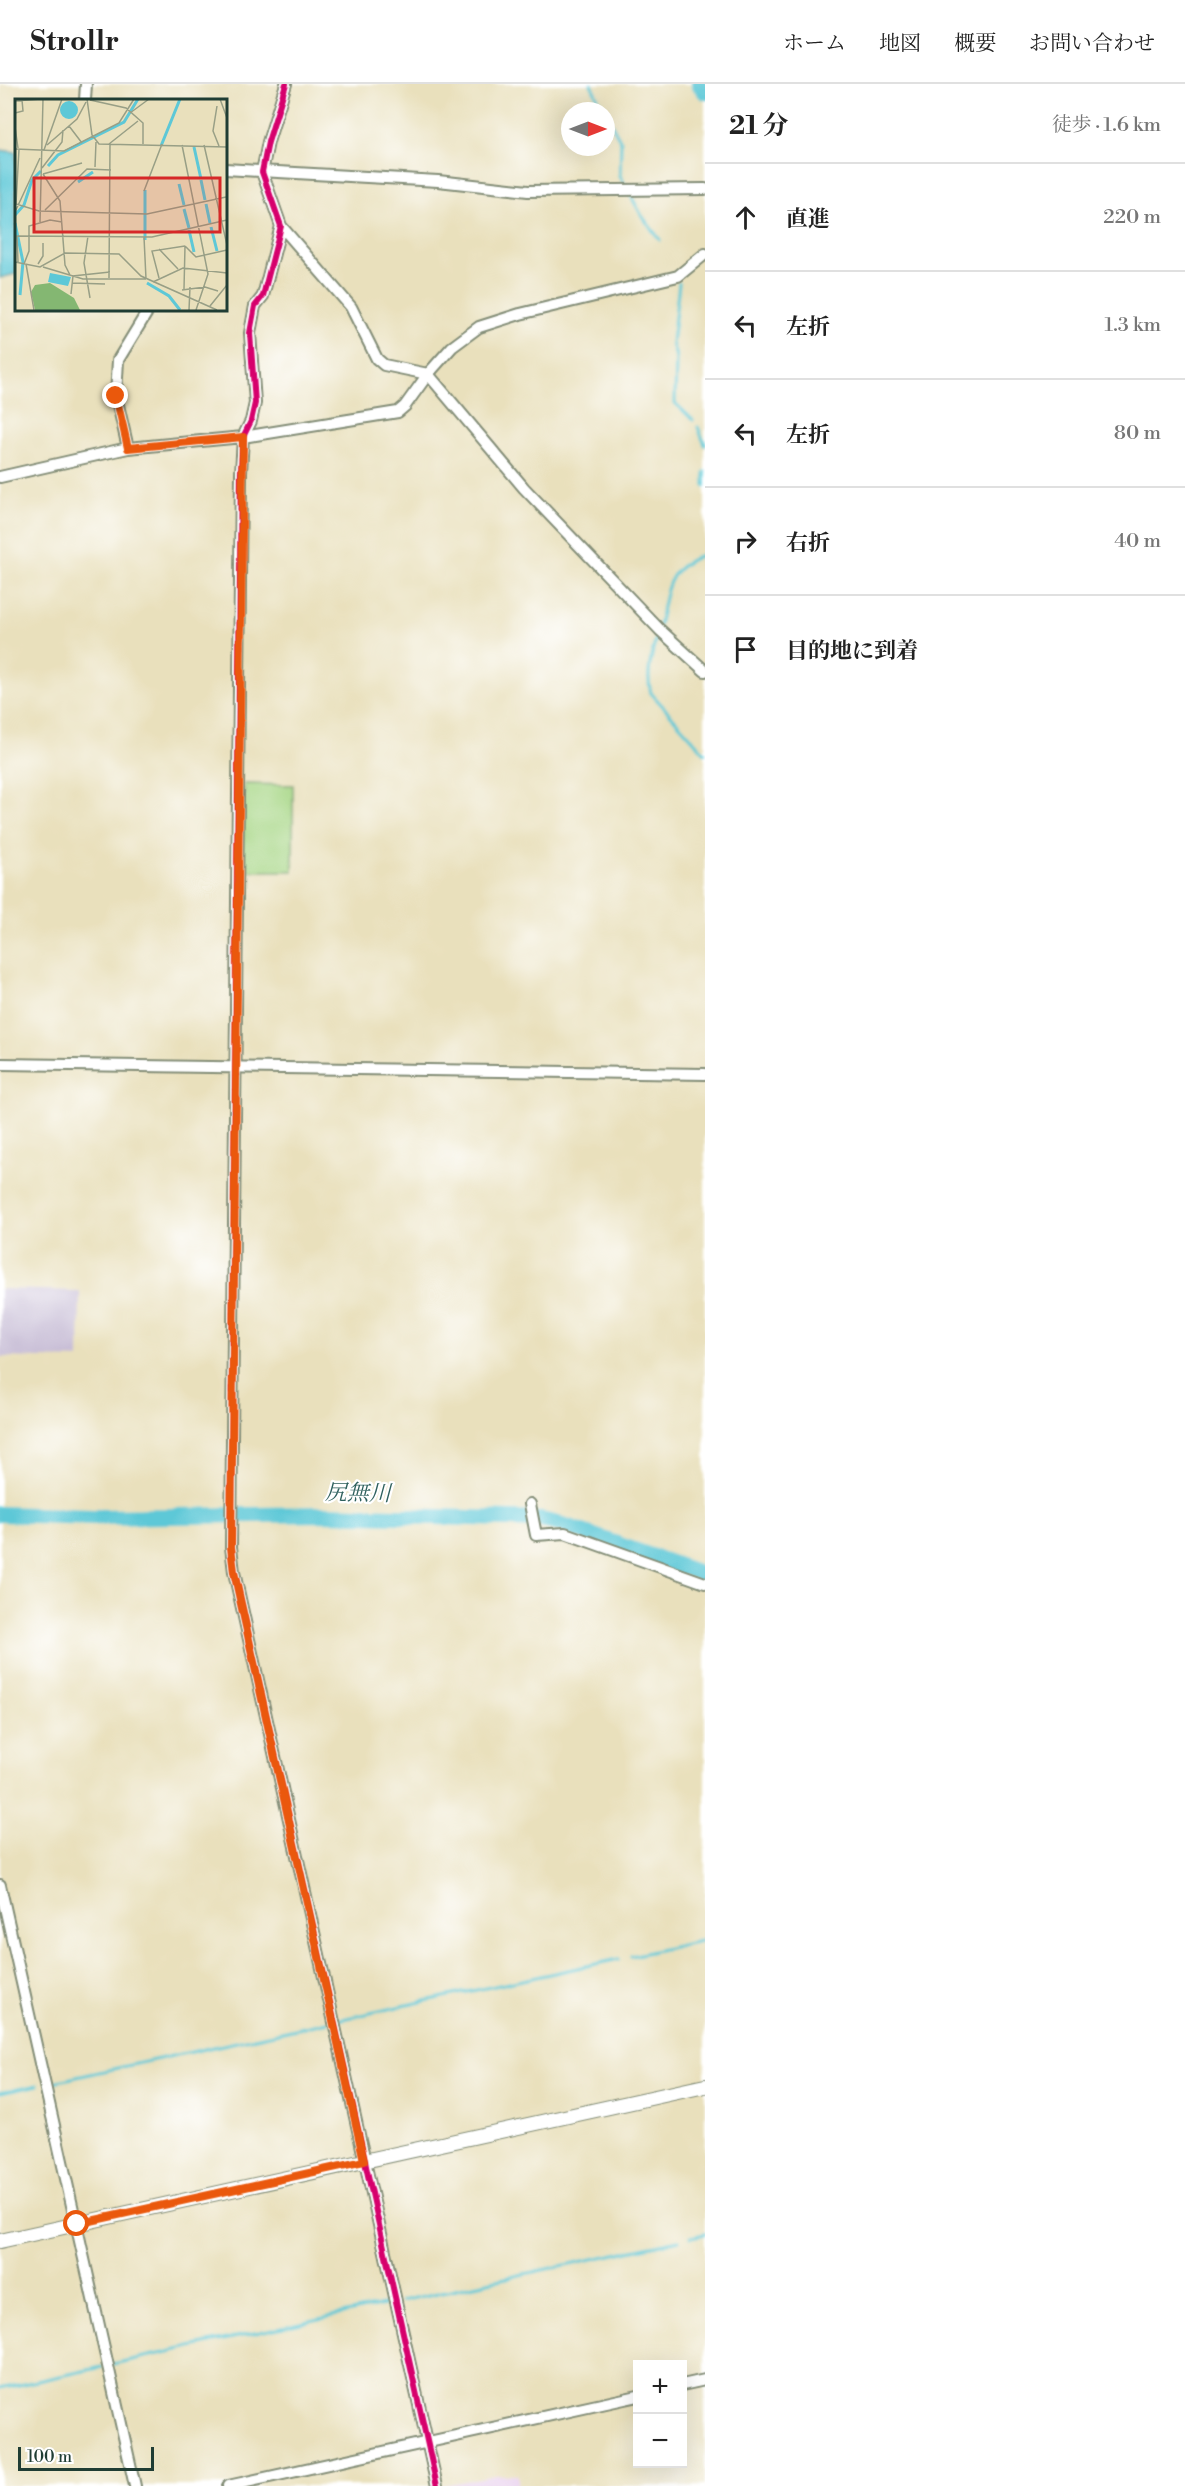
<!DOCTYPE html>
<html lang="ja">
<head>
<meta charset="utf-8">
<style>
	:root { --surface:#fff; --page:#f6f6f6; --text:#222; --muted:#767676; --line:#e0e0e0 }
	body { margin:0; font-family:"Libre Bodoni","Noto Serif JP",serif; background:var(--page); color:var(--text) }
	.controls { position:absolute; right:18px; bottom:18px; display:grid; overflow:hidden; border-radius:0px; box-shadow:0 6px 24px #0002 }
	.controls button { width:54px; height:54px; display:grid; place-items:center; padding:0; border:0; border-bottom:2px solid var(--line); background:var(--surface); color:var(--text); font:30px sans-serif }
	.compass { position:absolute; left:561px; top:18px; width:54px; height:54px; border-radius:50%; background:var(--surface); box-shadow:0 6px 24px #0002; rotate:90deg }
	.scale { position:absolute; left:18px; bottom:15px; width:136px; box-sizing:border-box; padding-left:6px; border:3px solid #1f3d34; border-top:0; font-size:16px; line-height:21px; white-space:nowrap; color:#1f3d34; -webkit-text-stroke:4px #fff; paint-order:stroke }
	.stop { position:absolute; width:18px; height:18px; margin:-14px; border:4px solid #ea580c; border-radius:50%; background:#fff }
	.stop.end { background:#ea580c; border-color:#fff; box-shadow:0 2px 6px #0008 }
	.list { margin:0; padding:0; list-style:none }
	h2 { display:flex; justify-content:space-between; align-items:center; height:78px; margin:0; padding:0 24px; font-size:26px }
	h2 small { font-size:20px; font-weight:400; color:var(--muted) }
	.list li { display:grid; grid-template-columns:39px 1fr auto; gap:18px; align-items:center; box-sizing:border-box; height:108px; padding:0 24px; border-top:2px solid var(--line) }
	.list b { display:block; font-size:22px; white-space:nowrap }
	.list em { font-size:20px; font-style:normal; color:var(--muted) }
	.icon { flex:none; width:33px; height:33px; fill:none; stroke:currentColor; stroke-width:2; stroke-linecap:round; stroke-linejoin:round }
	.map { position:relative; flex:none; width:705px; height:2402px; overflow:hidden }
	header { display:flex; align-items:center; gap:36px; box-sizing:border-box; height:84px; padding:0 30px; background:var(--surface); border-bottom:2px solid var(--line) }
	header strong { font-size:28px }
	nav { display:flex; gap:33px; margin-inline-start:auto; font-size:21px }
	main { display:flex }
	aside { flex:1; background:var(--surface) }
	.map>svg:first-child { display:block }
	.built { fill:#e9d2ee }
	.industrial { fill:#c9bfd7 }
	.green { fill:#a6d684; stroke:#628a5c; stroke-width:1.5 }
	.water { fill:#5dc8d7; stroke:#3e8286; stroke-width:1.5 }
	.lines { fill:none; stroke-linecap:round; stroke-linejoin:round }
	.stream { stroke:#5dc8d7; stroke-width:3 }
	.river { stroke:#5dc8d7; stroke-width:16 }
	.minor-casing { stroke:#848e78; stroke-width:14 }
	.tertiary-casing { stroke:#848e78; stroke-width:16 }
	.minor { stroke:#fff; stroke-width:10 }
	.tertiary { stroke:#fff; stroke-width:14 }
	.cycleway-casing { stroke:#fff; stroke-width:10 }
	.cycleway { stroke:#d6006c; stroke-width:6 }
	.route { stroke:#ea580c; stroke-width:8 }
	.labels { text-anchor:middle; stroke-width:4.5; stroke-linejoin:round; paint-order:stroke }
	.water-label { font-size:22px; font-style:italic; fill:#2e605d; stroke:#fff }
	.inset-river { fill:none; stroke:#5dc8d7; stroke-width:3 }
	.inset-road { fill:none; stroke:#989f86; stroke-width:1.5 }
	.view { fill:#d62828; fill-opacity:0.15; stroke:#d62828; stroke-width:3 }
	.inset-edge { fill:none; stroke:#1f3d34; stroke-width:3 }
</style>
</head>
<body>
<header>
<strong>Strollr</strong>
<nav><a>ホーム</a><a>地図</a><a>概要</a><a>お問い合わせ</a></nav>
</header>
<main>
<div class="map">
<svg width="705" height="2402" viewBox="0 0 705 2402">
	<rect width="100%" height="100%" fill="#fff"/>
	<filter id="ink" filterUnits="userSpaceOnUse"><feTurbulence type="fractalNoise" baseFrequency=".0167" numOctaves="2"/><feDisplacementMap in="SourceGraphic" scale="12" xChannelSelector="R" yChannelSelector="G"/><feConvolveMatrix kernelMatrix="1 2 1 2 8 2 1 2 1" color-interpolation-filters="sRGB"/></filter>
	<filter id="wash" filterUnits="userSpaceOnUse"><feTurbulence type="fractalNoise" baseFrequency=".008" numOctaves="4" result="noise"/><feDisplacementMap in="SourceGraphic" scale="24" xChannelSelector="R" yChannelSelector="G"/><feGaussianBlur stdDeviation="1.35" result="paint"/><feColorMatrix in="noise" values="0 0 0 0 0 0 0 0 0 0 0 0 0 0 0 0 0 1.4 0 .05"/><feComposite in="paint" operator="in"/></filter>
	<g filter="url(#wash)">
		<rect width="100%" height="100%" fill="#e9e0bc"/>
		<path class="built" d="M496 2391H518V2402H440Z"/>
		<path class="industrial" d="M0 1205 80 1207 79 1275 0 1273Z"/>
		<path class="green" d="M244 700 293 701V787H243Z"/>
		<path class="water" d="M0 66 16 68V190L0 194Z"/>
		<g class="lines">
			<path class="stream" d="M591 0 604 27
				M606 30 621 58 620 92 642 132 660 156
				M679 199 672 259 676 273 675 319 693 336
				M698 343 705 361
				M705 388V402
				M659 541C668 504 665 484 705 470
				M658 547C653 567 645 589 651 609L705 669
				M631 1872 705 1856
				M338 1936 619 1875
				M49 1999 328 1938
				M0 2009 38 2001
				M691 2153 705 2150
				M401 2217 679 2156
				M113 2280 388 2220
				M0 2305 102 2283"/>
			<path class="river" d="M699 0 705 8
				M0 1430 94 1433 325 1430 541 1436 563 1441 705 1491"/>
		</g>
	</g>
	<g filter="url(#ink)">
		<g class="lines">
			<g class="minor-casing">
				<path id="minor" d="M286 0 268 58 262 88 281 142 263 212 255 222 250 249 255 319 251 337 243 353 241 389 231 1463 234 1488 437 2402
					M85 16 86 0
					M225 85 438 97 528 107 705 105
					M281 142 351 223 377 275 384 281 428 290 524 404 660 546 705 587
					M128 364 116 312 118 276 149 225
					M0 393 128 364 243 353 398 328 405 322 428 290 452 263 479 243 520 230 678 192 705 170
					M0 980 705 990
					M530 1420 536 1451 565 1449 705 1499
					M0 1801 135 2402
					M682 2301 705 2296
					M228 2402 638 2312"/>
			</g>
			<g class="tertiary-casing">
				<path id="tertiary" d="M0 2157 705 2002"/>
			</g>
			<use href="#minor" class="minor"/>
			<use href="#tertiary" class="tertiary"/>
			<g class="cycleway-casing">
				<path id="cycleway" d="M286 0 268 58 262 88 281 142 263 212 255 222 250 249 255 319 251 337 243 353 241 389 231 1463 234 1488 437 2402"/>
			</g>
			<use href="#cycleway" class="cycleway"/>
		</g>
	</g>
	<g class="lines" filter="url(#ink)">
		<path class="route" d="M77 2140 364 2077 234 1488 231 1463 243 353 128 364 116 312"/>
	</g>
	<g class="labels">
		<g class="water-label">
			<text transform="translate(358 1408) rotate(1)" y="8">尻無川</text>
		</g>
	</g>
	<g transform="translate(15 15)">
		<rect width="212" height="212" fill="#e9e0bc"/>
		<path d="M35 184 59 199 65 211H20L16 193 20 186Z" fill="#84b772"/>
		<path d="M45 11a9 9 0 1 1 18 0a9 9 0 1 1-18 0ZM35 174 56 178 53 187 33 183Z" fill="#5dc8d7"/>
		<path class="inset-river" d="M146 47 165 0M179 48 186 80M33 67 43 56 109 23 123 0M186 81 190 101M63 83 78 73M164 85 169 106M191 105 195 124M169 110 174 129M0 116 9 106 17 81 26 72M0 124 8 163 5 196M196 128 202 152M174 131 179 153M130 141V91M132 184 154 197 165 211"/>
		<path class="inset-road" d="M72 0 77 36 84 45 212 48M205 0 212 19M75 1 111 9 128 24V45M0 2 26 0M202 7 198 32 204 47M0 14 8 12 7 1M115 14 134 0M54 27 67 44M0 28 3 49M94 45 123 22M32 46 62 20 71 3M167 46 193 175 181 211M189 46 212 146M0 50 49 52 104 24 119 0M4 50 1 105 24 112 132 115 211 98M29 51 47 0M80 68 81 43M27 69 47 43 48 31M212 71V110M28 75 45 102 50 166 55 176M28 75 67 64M129 92 147 45M30 111 72 70 96 71M0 113 25 59M25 123 28 0M73 137 69 164 75 199M129 138 131 180M170 147 181 158 212 151M144 150 163 170M0 163 25 168 50 154 104 155 126 177 202 211M3 163 2 137 137 138 212 121M9 165 14 152V127L35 121 47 123M11 165 19 211M23 165 28 157V144M28 168 68 180H131M94 179 95 45M144 179 137 152 170 147M138 183 168 169 212 174M57 184 90 185M169 190 170 147M167 191 190 188 203 192M56 195 58 177 95 173M195 207 212 186M174 211 175 188"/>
		<path class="view" d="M19 79H205V133H19Z"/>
		<rect width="212" height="212" class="inset-edge"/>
	</g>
</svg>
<div class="controls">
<button>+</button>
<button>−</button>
</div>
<svg class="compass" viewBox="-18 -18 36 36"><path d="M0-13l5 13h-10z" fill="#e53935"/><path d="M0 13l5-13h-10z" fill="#767676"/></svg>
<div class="scale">100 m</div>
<div class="stop" style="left:77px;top:2140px"></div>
<div class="stop end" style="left:116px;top:312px"></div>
</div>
<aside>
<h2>21 分<small>徒歩 · 1.6 km</small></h2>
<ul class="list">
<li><svg class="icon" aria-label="ahead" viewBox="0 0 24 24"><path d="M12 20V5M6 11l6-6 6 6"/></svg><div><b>直進</b></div><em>220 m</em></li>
<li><svg class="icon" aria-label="left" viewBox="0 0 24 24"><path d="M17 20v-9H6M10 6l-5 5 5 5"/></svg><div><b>左折</b></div><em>1.3 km</em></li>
<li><svg class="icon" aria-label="left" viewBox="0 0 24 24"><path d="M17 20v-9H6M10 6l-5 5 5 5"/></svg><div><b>左折</b></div><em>80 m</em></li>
<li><svg class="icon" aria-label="right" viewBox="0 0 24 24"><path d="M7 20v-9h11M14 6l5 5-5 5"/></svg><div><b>右折</b></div><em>40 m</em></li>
<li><svg class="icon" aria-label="arrive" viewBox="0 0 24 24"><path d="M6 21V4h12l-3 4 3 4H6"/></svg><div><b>目的地に到着</b></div></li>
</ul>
</aside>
</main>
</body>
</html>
